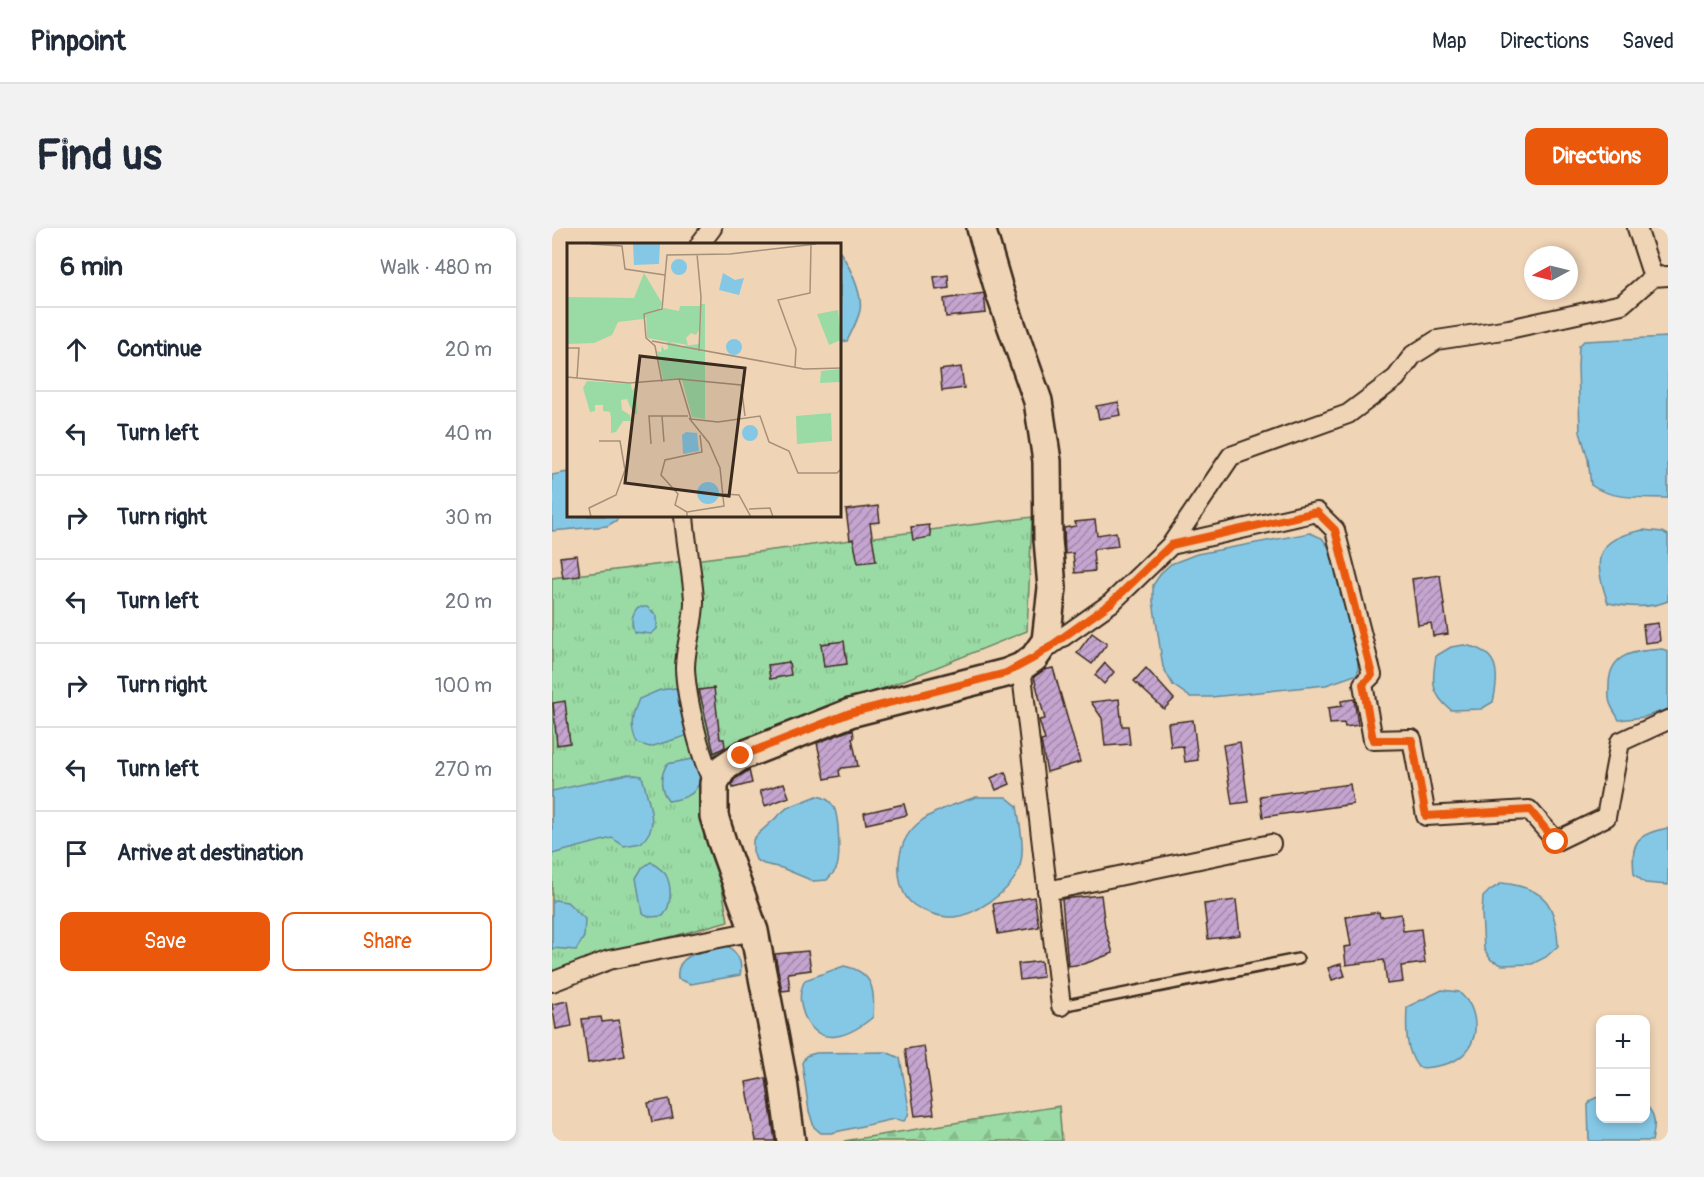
<!DOCTYPE html>
<html lang="en">
<head>
<meta charset="utf-8">
<style>
	:root { --surface:#fff; --page:#f2f2f3; --text:#1f2937; --muted:#747a83; --line:#e0e1e3; --accent:#ea580c }
	body { margin:0; font-family:Pangolin,sans-serif; background:var(--page); color:var(--text) }
	.controls { position:absolute; right:18px; bottom:18px; display:grid; overflow:hidden; border-radius:12px; box-shadow:0 3px 9px #0003 }
	.controls button { width:54px; height:54px; display:grid; place-items:center; padding:0; border:0; border-bottom:2px solid var(--line); background:var(--surface); color:var(--text); font:30px sans-serif }
	.compass { position:absolute; left:972px; top:18px; width:54px; height:54px; border-radius:50%; background:var(--surface); box-shadow:0 3px 9px #0003; rotate:263deg }
	.stop { position:absolute; width:18px; height:18px; margin:-14px; border:4px solid #ea580c; border-radius:50%; background:#fff }
	.stop.end { background:#ea580c; border-color:#fff; box-shadow:0 2px 6px #0008 }
	.list { margin:0; padding:0; list-style:none }
	h2 { display:flex; justify-content:space-between; align-items:center; height:78px; margin:0; padding:0 24px; font-size:26px }
	h2 small { font-size:20px; font-weight:400; color:var(--muted) }
	.list li { display:grid; grid-template-columns:39px 1fr auto; gap:18px; align-items:center; box-sizing:border-box; height:84px; padding:0 24px; border-top:2px solid var(--line) }
	.list b { display:block; font-size:22px; white-space:nowrap }
	.list em { font-size:20px; font-style:normal; color:var(--muted) }
	.actions { display:flex; gap:12px; padding:18px 24px }
	.actions a { flex:1; padding:14px 0; border:2px solid var(--accent); border-radius:12px; text-align:center; font-size:21px; color:var(--accent) }
	.actions .main { background:var(--accent); color:#fff }
	.icon { flex:none; width:33px; height:33px; fill:none; stroke:currentColor; stroke-width:2; stroke-linecap:round; stroke-linejoin:round }
	.map { position:relative; flex:none; width:1116px; height:913px; overflow:hidden; border-radius:12px }
	header { display:flex; align-items:center; gap:36px; box-sizing:border-box; height:84px; padding:0 30px; background:var(--surface); border-bottom:2px solid var(--line) }
	header strong { font-size:28px }
	nav { display:flex; gap:33px; margin-inline-start:auto; font-size:21px }
	.intro { display:flex; align-items:center; justify-content:space-between; box-sizing:border-box; height:144px; padding:0 36px }
	h1 { margin:0; font-size:42px }
	.button { padding:15px 27px; border-radius:12px; background:var(--accent); color:#fff; font-size:21px; font-weight:700 }
	main { display:flex; gap:36px; padding:0 36px }
	aside { flex:1; background:var(--surface); border-radius:12px; box-shadow:0 3px 9px #0003 }
	.map>svg:first-child { display:block }
	.grass { fill:url(#grass-tufts); stroke:#6a8262; stroke-width:1.5 }
	.forest { fill:url(#forest-firs); stroke:#6a8262; stroke-width:1.5 }
	.water { fill:#85c8e6; stroke:#678996; stroke-width:1.5 }
	.building { fill:url(#building-hatch); stroke:#3b2a1e; stroke-width:1.5 }
	.lines { fill:none; stroke-linecap:round; stroke-linejoin:round }
	.lane-casing { stroke:#3b2a1e; stroke-width:14 }
	.street-casing { stroke:#3b2a1e; stroke-width:22 }
	.secondary-casing { stroke:#3b2a1e; stroke-width:32 }
	.lane { stroke:#efd4b6; stroke-width:9 }
	.street { stroke:#efd4b6; stroke-width:18 }
	.secondary { stroke:#efd4b6; stroke-width:27 }
	.route { stroke:#ea580c; stroke-width:8 }
	.inset-road { fill:none; stroke:#a79079; stroke-width:1.5 }
	.view { fill:#3b2a1e; fill-opacity:0.15; stroke:#3b2a1e; stroke-width:3 }
	.inset-edge { fill:none; stroke:#3b2a1e; stroke-width:3 }
</style>
</head>
<body>
<header>
<strong>Pinpoint</strong>
<nav><a>Map</a><a>Directions</a><a>Saved</a></nav>
</header>
<div class="intro"><h1>Find us</h1><a class="button">Directions</a></div>
<main>
<aside>
<h2>6 min<small>Walk · 480 m</small></h2>
<ul class="list">
<li><svg class="icon" aria-label="ahead" viewBox="0 0 24 24"><path d="M12 20V5M6 11l6-6 6 6"/></svg><div><b>Continue</b></div><em>20 m</em></li>
<li><svg class="icon" aria-label="left" viewBox="0 0 24 24"><path d="M17 20v-9H6M10 6l-5 5 5 5"/></svg><div><b>Turn left</b></div><em>40 m</em></li>
<li><svg class="icon" aria-label="right" viewBox="0 0 24 24"><path d="M7 20v-9h11M14 6l5 5-5 5"/></svg><div><b>Turn right</b></div><em>30 m</em></li>
<li><svg class="icon" aria-label="left" viewBox="0 0 24 24"><path d="M17 20v-9H6M10 6l-5 5 5 5"/></svg><div><b>Turn left</b></div><em>20 m</em></li>
<li><svg class="icon" aria-label="right" viewBox="0 0 24 24"><path d="M7 20v-9h11M14 6l5 5-5 5"/></svg><div><b>Turn right</b></div><em>100 m</em></li>
<li><svg class="icon" aria-label="left" viewBox="0 0 24 24"><path d="M17 20v-9H6M10 6l-5 5 5 5"/></svg><div><b>Turn left</b></div><em>270 m</em></li>
<li><svg class="icon" aria-label="arrive" viewBox="0 0 24 24"><path d="M6 21V4h12l-3 4 3 4H6"/></svg><div><b>Arrive at destination</b></div></li>
</ul>
<div class="actions"><a class="main">Save</a><a>Share</a></div>
</aside>
<div class="map">
<svg width="1116" height="913" viewBox="0 0 1116 913">
	<defs>
		<pattern id="grass-tufts" width="24" height="20" patternUnits="userSpaceOnUse" patternTransform="scale(1.5)"><rect width="24" height="20" fill="#9adba5"/><path d="M3 7l-1-3M5 7V3M7 7l1-3M15 17l-1-3M17 17v-4M19 17l1-3" fill="none" stroke="#86bc8e"/></pattern>
		<pattern id="forest-firs" width="22" height="20" patternUnits="userSpaceOnUse" patternTransform="scale(1.5)"><rect width="22" height="20" fill="#9adba5"/><path d="M5 1l3.5 6h-7zM16 11l3.5 6h-7z" fill="#86bc8e"/></pattern>
		<pattern id="building-hatch" width="6" height="6" patternUnits="userSpaceOnUse" patternTransform="scale(1.5)"><rect width="6" height="6" fill="#c5a5d0"/><path d="M-1 1l2-2M0 6l6-6M5 7l2-2" fill="none" stroke="#a187a8"/></pattern>
	</defs>
	<rect width="100%" height="100%" fill="#efd4b6"/>
	<filter id="ink" filterUnits="userSpaceOnUse"><feTurbulence type="fractalNoise" baseFrequency=".0167" numOctaves="2"/><feDisplacementMap in="SourceGraphic" scale="12" xChannelSelector="R" yChannelSelector="G"/><feConvolveMatrix kernelMatrix="1 2 1 2 8 2 1 2 1" color-interpolation-filters="sRGB"/></filter>
	<g filter="url(#ink)">
		<path class="grass" d="M480 289 475 403 268 486 153 568 176 693 69 723 0 750V350Z"/>
		<path class="forest" d="M507 878 510 913H292Z"/>
		<path class="water" d="M288 24C297 37 311 66 308 82 306 92 300 103 295 113L288 114Z
			M1116 109V270C1091 269 1059 272 1039 257L1036 231 1028 204 1026 138 1027 118 1032 113Z
			M16 244V288H66L65 292 55 298 0 303V247Z
			M1091 302 1111 304 1116 307V373C1096 381 1077 379 1056 375 1041 331 1041 312 1091 302Z
			M758 305 770 310 781 325 806 433V446L774 457 659 469H638L621 457 611 439 601 373V357L610 344 619 336 645 326Z
			M86 379H95L105 388V401L99 406 82 404C79 394 79 387 86 379Z
			M912 417C947 423 948 444 941 474L929 481 899 482C878 465 880 453 884 428L899 419Z
			M1110 421 1116 423V481L1092 489 1067 492C1064 486 1060 481 1058 475 1056 469 1057 462 1057 456 1058 424 1084 423 1110 421Z
			M123 460 134 465 137 507 98 519 85 515C77 499 80 487 87 471L108 462Z
			M140 531 152 545C143 566 140 569 117 573 107 562 108 548 115 536Z
			M76 546 90 548C93 561 104 591 98 603 96 607 92 612 89 615L72 618 60 610 0 626V563Z
			M265 568C272 569 277 571 281 578 287 586 289 632 284 641 282 645 278 648 275 652L261 653 230 640 212 636 204 632 201 623V612L206 606 235 580Z
			M424 569H454L465 578C468 599 475 626 465 646 455 665 423 687 402 689 390 690 372 684 362 677 352 670 348 657 347 645 344 594 383 583 424 569Z
			M1116 600V657L1093 655 1082 646C1079 615 1083 606 1116 600Z
			M99 634C104 638 111 642 114 647 120 659 120 677 111 688L99 689 90 685 84 650 90 640Z
			M950 655C993 660 1004 675 1006 718L994 729 980 736 950 737 939 732 932 721 930 685 931 669 938 662Z
			M3 672 15 674 33 691 32 709 24 722 0 720V673Z
			M176 718C186 726 191 734 188 747L139 756 126 751C122 723 157 723 176 718Z
			M292 738C322 744 323 763 321 789 298 808 267 822 252 787 247 773 247 764 253 752Z
			M890 762 907 764C911 768 917 774 919 779 930 806 918 831 890 837 881 839 874 841 866 839 853 822 854 800 855 779Z
			M334 824 348 830 357 880 356 888 352 893 342 891 279 905H269L262 899 257 883 250 835 254 828 264 825Z
			M1048 868V890H1094V877C1105 888 1103 898 1100 913H1037L1036 877 1039 872Z"/>
		<path class="building" d="M396 47 397 60 384 62 382 49Z
			M432 65 434 85 394 89 392 71Z
			M409 139 412 160 390 163 388 142Z
			M566 174 569 187 547 191 544 178Z
			M326 278 328 294 318 295 324 333 306 335 301 311 298 312 294 282Z
			M543 292 545 307 564 304 566 318 542 321 541 323 543 343 523 345 521 325 513 326 512 300 524 298 523 294Z
			M377 297 379 309 361 312 359 299Z
			M25 327 28 348 11 350 8 329Z
			M888 347 896 406 881 408 879 395 866 397 860 351Z
			M1106 395 1108 413 1093 415 1091 397Z
			M540 405 555 416 540 436 525 425Z
			M292 413 295 436 272 439 269 416Z
			M237 434 239 447 218 451 216 437Z
			M553 435 562 444 552 456 543 447Z
			M501 440 528 534 495 544 489 513 493 512 487 492 493 491 482 449 492 442Z
			M594 440 622 471 612 481 582 453Z
			M162 460 168 511H172L173 519 162 525 147 462Z
			M567 471 570 498H576L578 516 553 518 550 490 539 474Z
			M802 471 806 497 793 499 792 495 778 496 776 480 790 478 789 473Z
			M13 473 18 515 5 517 1 475Z
			M641 492 646 532 633 534 631 518 619 519 616 495Z
			M301 501 302 510H300L306 538 290 540 287 543 288 548 273 551 265 515Z
			M688 514 696 574 680 576 671 517Z
			M197 542 200 555 181 560 180 556 183 551Z
			M453 544 458 556 444 562 439 550Z
			M232 555 237 569 213 578 208 563Z
			M798 556 801 576 711 589 708 568Z
			M352 576 355 587 314 596 312 585Z
			M549 667 553 699 561 725 532 736 516 738 510 671Z
			M482 669 487 699 446 706 441 676Z
			M684 672 688 707 656 711 652 676Z
			M827 684 828 689 849 686 851 703 869 701 873 735 849 738 851 754 835 756 832 732 794 737 792 719 799 718 794 689Z
			M256 723 259 742 236 745 238 762 230 763 223 726Z
			M489 733 491 749 468 752 466 736Z
			M789 736 793 748 780 752 776 740Z
			M16 773 20 798 4 801 0 776Z
			M49 789 50 794 67 792 73 828 36 835 30 791Z
			M372 818 382 886 363 888 353 821Z
			M214 850 223 913H204L194 854Z
			M117 871 121 890 100 894 96 875Z"/>
		<g class="lines">
			<g class="lane-casing">
				<path id="lane" d="M509 778 746 731"/>
			</g>
			<g class="street-casing">
				<path id="street" d="M1085 0 1101 49
					M148 16 160 0
					M132 288C134 316 140 343 142 371 143 393 133 417 133 440 134 468 148 531 162 555
					M619 317 765 284 783 302 820 447 811 456 821 512 860 511 874 588 977 582 1004 613 1054 589 1068 514 1116 492
					M488 425 559 375 619 317 679 228 796 186 844 150 861 127 885 112 957 101 1070 76 1101 49 1116 48
					M469 439 509 778
					M495 663 719 616
					M0 754 57 732 202 703"/>
			</g>
			<g class="secondary-casing">
				<path id="secondary" d="M239 913 231 853 202 703 170 614 162 588V555L171 540 189 528 298 485 454 445 469 439 482 430 494 413 500 360 496 311 495 233 486 173 448 65 429 0"/>
			</g>
			<use href="#lane" class="lane"/>
			<use href="#street" class="street"/>
			<use href="#secondary" class="secondary"/>
		</g>
	</g>
	<g class="lines" filter="url(#ink)">
		<path class="route" d="M189 528 298 485 454 445 482 430 559 375 619 317 765 284 783 302 820 447 811 456 821 512H860L874 588 978 582 1004 614"/>
	</g>
	<g transform="translate(15 15)">
		<rect width="274" height="274" fill="#efd4b6"/>
		<path d="M77 30 95 60 92 67 76 76 51 79 45 92 27 100 0 101V54L67 55ZM134 61H138V176L125 174 115 137 96 136 90 108 94 109 95 102 97 107 101 106 100 98 115 103 133 101ZM274 126V139L253 140 254 128Z" fill="#9adba5"/>
		<path d="M113 63H133L132 87 129 92 124 90 119 95 121 102 80 95 79 69 97 65 112 68ZM271 67 274 97 262 102 250 71ZM20 138 64 141 65 148 69 142 70 171H66L60 156 54 157 55 167 63 172 64 178H56L49 189 44 190V175L43 169 36 168V162H28V168L23 169 16 145ZM264 170 265 198 230 201 229 173Z" fill="#9adba5"/>
		<path d="M66 1H93L92 21 67 22ZM104 24a8 8 0 1 1 16 0a8 8 0 1 1-16 0ZM156 30 168 37 177 35 172 52 152 47ZM159 104a8 8 0 1 1 16 0a8 8 0 1 1-16 0ZM175 190a8 8 0 1 1 16 0a8 8 0 1 1-16 0ZM119 189 130 190 132 208 116 211 115 192ZM130 250a11 11 0 1 1 22 0a11 11 0 1 1-22 0Z" fill="#85c8e6"/>
		<path class="inset-road" d="M24 1 55 3 58 26 98 32M130 11 134 54 132 108M85 98 237 126 275 125M0 105H12L10 135M228 124 229 106 211 57 243 50 244 2M0 134 62 140 112 136 124 176 151 179 193 173 202 199 222 208 231 230H270L275 225M112 136 174 142 178 173M95 139 88 103 79 95 77 71 95 66 100 12 163 11 249 1M95 173 97 199M84 201 82 173H121M157 251 172 252 184 274M182 266 203 265 206 274M120 269 157 263 153 225 142 200 122 175M24 274 22 265 49 252 58 227 53 198H32M120 274V269L108 262 111 251 94 232 98 217 135 209 133 192"/>
		<path class="view" d="M73 113 178 125 162 253 58 240Z"/>
		<rect width="274" height="274" class="inset-edge"/>
	</g>
</svg>
<div class="controls">
<button>+</button>
<button>−</button>
</div>
<svg class="compass" viewBox="-18 -18 36 36"><path d="M0-13l5 13h-10z" fill="#e53935"/><path d="M0 13l5-13h-10z" fill="#747a83"/></svg>
<div class="stop" style="left:1004px;top:614px"></div>
<div class="stop end" style="left:189px;top:528px"></div>
</div>
</main>
</body>
</html>
